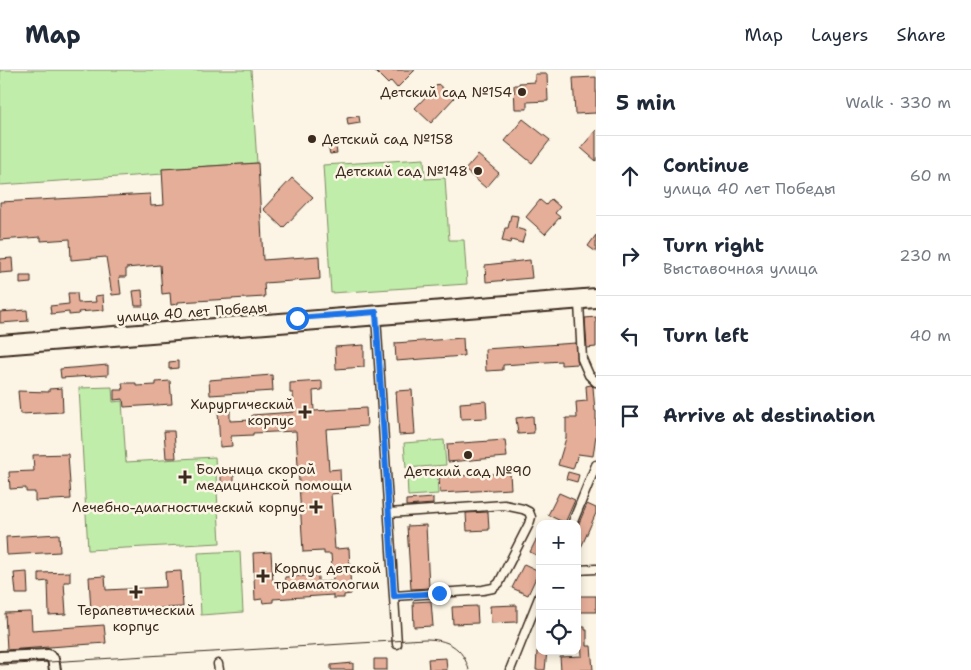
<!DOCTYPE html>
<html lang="en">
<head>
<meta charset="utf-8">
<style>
	:root { --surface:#fff; --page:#f6f6f7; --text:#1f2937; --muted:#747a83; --line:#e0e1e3 }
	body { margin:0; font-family:"Shantell Sans",sans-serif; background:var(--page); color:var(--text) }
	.controls { position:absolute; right:15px; bottom:15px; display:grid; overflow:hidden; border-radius:10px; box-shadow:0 2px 8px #0003 }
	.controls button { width:45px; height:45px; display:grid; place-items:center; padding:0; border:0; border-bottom:1px solid var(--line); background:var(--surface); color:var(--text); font:25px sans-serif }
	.stop { position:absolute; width:15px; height:15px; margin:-11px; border:4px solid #1a73e8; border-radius:50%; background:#fff }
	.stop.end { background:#1a73e8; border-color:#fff; box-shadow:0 1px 5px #0008 }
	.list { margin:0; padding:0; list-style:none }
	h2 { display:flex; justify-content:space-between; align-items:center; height:65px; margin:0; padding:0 20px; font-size:21px }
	h2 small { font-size:16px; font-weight:400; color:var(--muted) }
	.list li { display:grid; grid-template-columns:32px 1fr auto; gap:15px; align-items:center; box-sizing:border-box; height:80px; padding:0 20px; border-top:1px solid var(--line) }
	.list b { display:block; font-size:19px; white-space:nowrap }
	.list p { margin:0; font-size:16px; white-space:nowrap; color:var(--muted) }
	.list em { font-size:16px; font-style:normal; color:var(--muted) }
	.icon { flex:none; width:28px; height:28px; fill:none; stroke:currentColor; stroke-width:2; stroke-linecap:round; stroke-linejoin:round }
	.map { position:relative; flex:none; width:596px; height:600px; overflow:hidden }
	header { display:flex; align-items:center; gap:30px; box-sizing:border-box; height:70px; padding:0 25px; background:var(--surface); border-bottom:1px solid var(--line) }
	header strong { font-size:24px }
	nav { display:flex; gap:28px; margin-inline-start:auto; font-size:18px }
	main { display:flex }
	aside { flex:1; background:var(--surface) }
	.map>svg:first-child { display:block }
	.green { fill:#c1edaa; stroke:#7e8c64 }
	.building { fill:#e4ae99; stroke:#3b2a1e }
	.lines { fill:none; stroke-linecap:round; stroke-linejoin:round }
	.street-casing { stroke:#3b2a1e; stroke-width:11 }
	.secondary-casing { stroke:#3b2a1e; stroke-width:14 }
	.street { stroke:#fcf5e5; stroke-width:8 }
	.secondary { stroke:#fcf5e5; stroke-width:10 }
	.tram { stroke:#3b2a1e; stroke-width:1 }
	.route { stroke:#1a73e8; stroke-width:6 }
	.poi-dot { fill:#3b2a1e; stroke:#fcf5e5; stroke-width:2 }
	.labels { text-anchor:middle; stroke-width:5; stroke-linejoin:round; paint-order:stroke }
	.poi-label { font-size:14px; fill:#3b2a1e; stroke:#fcf5e5; text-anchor:end }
	.street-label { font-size:14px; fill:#3b2a1e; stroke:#fcf5e5 }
</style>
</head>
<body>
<header>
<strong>Map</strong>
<nav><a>Map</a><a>Layers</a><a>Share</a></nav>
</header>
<main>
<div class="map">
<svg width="596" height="600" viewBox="0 0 596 600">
	<rect width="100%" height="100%" fill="#fcf5e5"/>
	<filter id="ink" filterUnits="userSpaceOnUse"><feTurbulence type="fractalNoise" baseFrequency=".02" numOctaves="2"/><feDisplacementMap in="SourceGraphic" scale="10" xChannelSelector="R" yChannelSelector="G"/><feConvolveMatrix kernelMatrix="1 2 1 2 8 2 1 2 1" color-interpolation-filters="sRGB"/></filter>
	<g filter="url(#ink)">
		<path class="green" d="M0 0H251L257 93 162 99 163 104 0 115Z
			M424 89 425 109 445 108 449 170H464L467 214 331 223 323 95Z
			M112 317 113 332 122 331 126 392 215 387 220 473 88 480 79 318Z
			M444 370 446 395 406 398 404 373Z
			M437 403 438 424 408 426 407 405Z
			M240 481 243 542 201 545 198 483Z"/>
		<path class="building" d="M374 0H415L397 18 391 11 388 14Z
			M535 4H547L548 31 527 32V39H515L514 15H519V13L535 12Z
			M596 7V43L575 44 573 8Z
			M438 14 454 28 431 53 415 38Z
			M359 46 360 53 348 55 347 48Z
			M523 49 550 70 532 93 505 71Z
			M596 60V91L581 78Z
			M335 72 337 83 330 84 327 73Z
			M478 85 499 103 486 118 465 100Z
			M258 93 263 190 319 186 320 209 264 213 265 227 178 232V234L171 235 170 223 162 224 160 195 126 198V207H119L121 224 112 225 106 187 71 190 70 169 41 171V167L0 170V132L150 124 151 136 164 135 162 99Z
			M292 108 313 127 283 158 263 139Z
			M551 129 560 137 555 143 560 147 545 164 526 147 540 130 546 135Z
			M511 145 518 146 516 158 526 161 522 173 511 170 510 173 502 171 505 158H508Z
			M596 165V182L588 176Z
			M12 188 13 202 0 203V189Z
			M530 190 532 208 486 212 485 195Z
			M20 206H31V213L20 214Z
			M142 220 143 236H135L133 221Z
			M68 223H77L78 233 96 232 95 226 103 225 104 240 78 242 79 244 69 245V242L51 244 50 236 69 234Z
			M27 240 28 251 0 253V242Z
			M596 247V277L587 278 585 248Z
			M463 268 464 286 396 291 395 273Z
			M576 273 578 294 561 295V291L503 295V300L486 301 485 279Z
			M364 275V297L336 299 335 277Z
			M178 291V298L169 299V292Z
			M108 295V305L61 308 60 299Z
			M272 305 273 321 210 325 209 310Z
			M170 311 172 334 124 337 123 329 114 330V320H123L122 313H136V316L156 315V312Z
			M322 311V320L313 321 314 341 366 338 367 356 326 359 329 400 340 399 341 423 331 424 335 479 349 478 351 524 344 525V528H333V525L273 529V532L263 533 262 529 255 530 253 483 271 482 273 513H286L285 507 318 505V512L333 511 331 484H324V481L303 482 296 361 253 363V365L231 366 232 376 220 377 218 341 230 340V351L252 350V345L294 342 293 323H290V313Z
			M591 315 593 317 595 341H596V365L593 386 578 384 573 399 558 395 566 368V348H577L576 332 587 331 586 316Z
			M62 318 63 342 20 344 18 321 49 322V319Z
			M412 320 415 364 399 365 396 321Z
			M486 331 487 348 461 349 460 333Z
			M533 346 534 363 518 364 516 348Z
			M164 361H174L176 388H166Z
			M505 370 507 387 448 392 447 374Z
			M68 384 71 429 35 431V422H26V418L10 419 9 402 34 401 33 385Z
			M221 400H234V413H221Z
			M568 402 579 405 577 412 566 409Z
			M510 403 511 419 440 423 439 407Z
			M559 423 575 430 565 453 548 445Z
			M433 428V434L406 436V430Z
			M587 434 596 438V443L577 487V458Z
			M488 442 489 460 467 461 466 443Z
			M426 455 429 518 411 519 407 456Z
			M540 462V487L530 482Z
			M59 464 60 482 7 485 6 467Z
			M524 494 539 501 528 525 512 518Z
			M181 501 183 537 91 542 89 507 105 506 106 520 166 517 165 502Z
			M27 502 28 524H16L14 503Z
			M70 502V512H64L66 544 49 545 48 511 39 512V503Z
			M577 526H596V542H577Z
			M431 531 433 556 414 557 413 532Z
			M517 535V552L491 553 490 536Z
			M477 536 478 553 453 554 452 537Z
			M29 542H31L32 560 104 555 106 573 7 580 5 543Z
			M577 557H585V560H587V576H591L593 600H561L560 587 582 586 581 568H577Z
			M537 581H547L545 600H536Z
			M446 588 447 600H429L428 589Z
			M374 589H387V600H374Z
			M353 593V600H331V595Z"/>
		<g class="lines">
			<g class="street-casing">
				<path id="street" d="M579 233 582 289 589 305 596 312
					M376 246 397 574
					M389 443 504 435 523 439 529 442 531 447 529 454 499 513 493 518 483 520 394 526
					M572 454 596 395
					M577 500 596 499
					M218 594 219 600
					M510 600 540 525"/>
			</g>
			<g class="secondary-casing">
				<path id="secondary" d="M0 271 596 224
					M0 279 596 232
					M0 587 48 585 53 589 55 600"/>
			</g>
			<use href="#street" class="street"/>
			<use href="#secondary" class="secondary"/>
			<path class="tram" d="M0 595 425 569C447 569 463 577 469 600"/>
		</g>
	</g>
	<g class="lines" filter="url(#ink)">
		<path class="route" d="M297 248 376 242 394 526 439 523"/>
	</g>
	<g class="poi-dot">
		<circle cx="522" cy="22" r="5"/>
		<circle cx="312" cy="69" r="5"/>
		<circle cx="478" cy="101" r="5"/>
		<path d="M302.5 334.5h5v5h5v5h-5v5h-5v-5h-5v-5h5z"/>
		<circle cx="468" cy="385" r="5"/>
		<path d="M182.5 399.5h5v5h5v5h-5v5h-5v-5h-5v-5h5z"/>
		<path d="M313.5 429.5h5v5h5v5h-5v5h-5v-5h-5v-5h5z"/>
		<path d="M260.5 498.5h5v5h5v5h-5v5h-5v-5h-5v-5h5z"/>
		<path d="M133.5 514.5h5v5h5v5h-5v5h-5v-5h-5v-5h5z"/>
	</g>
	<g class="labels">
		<g class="poi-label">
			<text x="512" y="27">Детский сад №154</text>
			<text x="322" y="74" text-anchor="start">Детский сад №158</text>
			<text x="468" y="106">Детский сад №148</text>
			<text x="294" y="339">Хирургический<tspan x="294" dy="16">корпус</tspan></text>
			<text x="196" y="404" text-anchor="start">Больница скорой<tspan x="196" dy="16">медицинской помощи</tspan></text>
			<text x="468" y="406" text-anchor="middle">Детский сад №90</text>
			<text x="305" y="442">Лечебно-диагностический корпус</text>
			<text x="274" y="503" text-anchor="start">Корпус детской<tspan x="274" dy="16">травматологии</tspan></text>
			<text x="136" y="545" text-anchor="middle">Терапевтический<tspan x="136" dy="16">корпус</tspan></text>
		</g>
		<g class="street-label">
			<text transform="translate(192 242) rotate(-4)" y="5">улица 40 лет Победы</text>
		</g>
	</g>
</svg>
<div class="controls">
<button>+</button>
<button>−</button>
<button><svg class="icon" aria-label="locate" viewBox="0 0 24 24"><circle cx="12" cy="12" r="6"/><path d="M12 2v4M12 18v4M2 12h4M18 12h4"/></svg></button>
</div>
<div class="stop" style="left:297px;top:248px"></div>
<div class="stop end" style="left:439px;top:523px"></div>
</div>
<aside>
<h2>5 min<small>Walk · 330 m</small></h2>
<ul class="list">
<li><svg class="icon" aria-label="ahead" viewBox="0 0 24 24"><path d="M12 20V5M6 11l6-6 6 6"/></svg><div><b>Continue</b><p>улица 40 лет Победы</p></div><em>60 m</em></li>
<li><svg class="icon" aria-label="right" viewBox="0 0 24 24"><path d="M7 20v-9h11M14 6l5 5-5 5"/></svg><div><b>Turn right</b><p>Выставочная улица</p></div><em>230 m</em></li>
<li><svg class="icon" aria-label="left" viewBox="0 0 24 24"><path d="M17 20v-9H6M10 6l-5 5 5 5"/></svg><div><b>Turn left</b></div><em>40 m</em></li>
<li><svg class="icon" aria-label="arrive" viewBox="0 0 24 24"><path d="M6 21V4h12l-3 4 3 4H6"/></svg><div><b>Arrive at destination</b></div></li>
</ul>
</aside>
</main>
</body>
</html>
